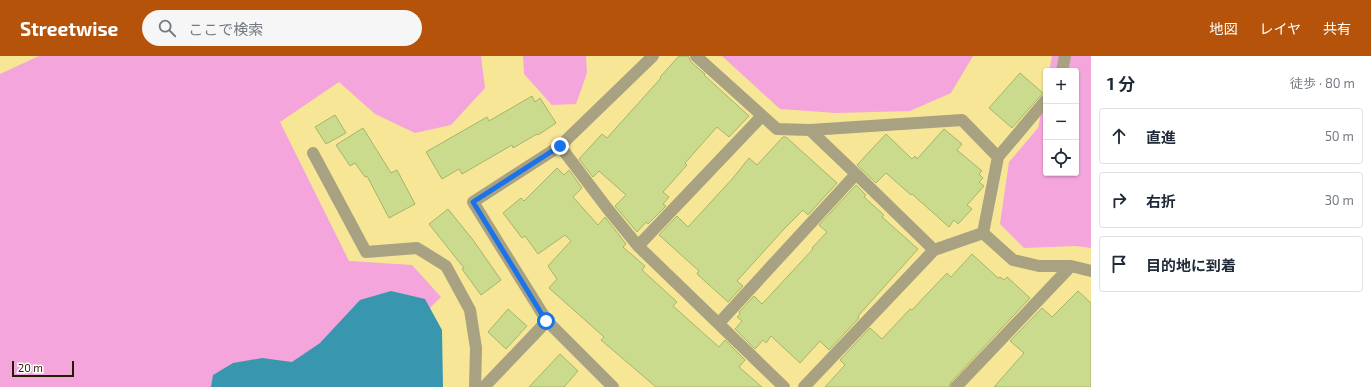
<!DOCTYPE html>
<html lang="ja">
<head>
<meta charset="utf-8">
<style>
	:root { --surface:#fff; --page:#f6f6f7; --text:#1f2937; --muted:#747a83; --line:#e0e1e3; --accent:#b45309 }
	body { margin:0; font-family:"Exo 2","Noto Sans JP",sans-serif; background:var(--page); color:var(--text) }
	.controls { position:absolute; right:12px; top:12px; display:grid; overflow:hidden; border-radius:4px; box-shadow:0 1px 3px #0004 }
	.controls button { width:36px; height:36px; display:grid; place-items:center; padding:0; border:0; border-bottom:1px solid var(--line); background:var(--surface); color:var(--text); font:20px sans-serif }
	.scale { position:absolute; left:12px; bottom:10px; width:62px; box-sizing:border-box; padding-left:4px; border:2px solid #221c00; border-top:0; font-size:11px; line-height:14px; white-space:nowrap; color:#221c00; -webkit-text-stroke:3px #fff; paint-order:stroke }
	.stop { position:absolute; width:12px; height:12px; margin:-9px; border:3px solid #1a73e8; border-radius:50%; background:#fff }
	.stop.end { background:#1a73e8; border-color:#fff; box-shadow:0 1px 4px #0008 }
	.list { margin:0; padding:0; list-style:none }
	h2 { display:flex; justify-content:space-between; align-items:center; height:52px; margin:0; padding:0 16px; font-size:17px }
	h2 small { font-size:13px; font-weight:400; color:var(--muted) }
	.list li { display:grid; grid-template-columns:26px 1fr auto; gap:12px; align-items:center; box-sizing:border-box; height:56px; margin:0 8px 8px; padding:0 8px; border:1px solid var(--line); border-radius:4px }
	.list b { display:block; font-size:15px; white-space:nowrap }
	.list em { font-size:13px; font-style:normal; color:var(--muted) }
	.icon { flex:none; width:22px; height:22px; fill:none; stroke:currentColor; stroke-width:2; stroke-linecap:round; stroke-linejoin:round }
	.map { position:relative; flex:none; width:1091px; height:331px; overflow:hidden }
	header { display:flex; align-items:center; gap:24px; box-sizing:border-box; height:56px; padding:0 20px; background:var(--accent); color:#fff }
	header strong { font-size:19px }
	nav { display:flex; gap:22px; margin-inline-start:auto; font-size:14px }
	.search { width:280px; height:36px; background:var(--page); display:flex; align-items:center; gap:10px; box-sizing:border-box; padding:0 14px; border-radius:22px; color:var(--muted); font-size:15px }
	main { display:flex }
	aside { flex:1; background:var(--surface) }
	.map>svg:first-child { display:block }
	.green { fill:#f4a5dc }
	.water { fill:#3896af }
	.building { fill:#cbdb8d; stroke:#a6b569 }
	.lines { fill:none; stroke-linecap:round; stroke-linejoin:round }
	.minor { stroke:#a8a282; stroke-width:12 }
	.route { stroke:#1a73e8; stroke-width:5 }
</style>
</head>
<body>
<header>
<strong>Streetwise</strong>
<div class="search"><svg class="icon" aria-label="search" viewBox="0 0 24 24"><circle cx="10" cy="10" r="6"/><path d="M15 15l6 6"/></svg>ここで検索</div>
<nav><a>地図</a><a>レイヤ</a><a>共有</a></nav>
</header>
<main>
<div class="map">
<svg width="1091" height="331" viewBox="0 0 1091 331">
	<rect width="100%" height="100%" fill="#f6e696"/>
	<path class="green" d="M39 0H481L485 32 451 69 415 77 375 58 339 26 280 66 349 205 412 209 441 241 420 262 304 329 235 331H0V18Z
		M523 0H586L587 17 576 48 552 49 524 18Z
		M722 0H973L951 37 910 55 836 57 780 53Z
		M1052 0H1091V192L1076 190 1024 192 1000 168 1009 106 1038 72 1046 31V117H1076V15H1049Z"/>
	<path class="water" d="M391 235 425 243 442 274 443 331H211L213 319 233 307 262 302 292 306 320 287 360 244Z"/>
	<path class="building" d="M679 0H688L691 6 705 18 704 19 749 60 729 81 717 71 685 107 687 109 663 136 669 141 663 148 666 150 648 168 646 166 637 176 615 150 626 139 599 115 593 121 579 103 602 78 607 82 661 22 660 21Z
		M1020 17 1043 37 1012 72 989 52Z
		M532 40 535 46 540 42 556 67 538 79 537 78 513 92 512 89 462 118 459 113 442 123 426 96 487 61 489 65Z
		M335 59 346 77 326 88 315 71Z
		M363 72 391 117 397 114 415 148 389 162 367 120 365 121 355 107 350 110 336 89Z
		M944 73 962 88 957 94 982 115 979 118 983 122 979 126 984 130 967 149 972 153 958 168 954 164 949 171 912 138 911 139 886 117 876 127 857 109 886 78 912 103 915 100 917 103Z
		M783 81H786L837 127 808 159 803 154 784 173 737 225 743 230 728 246 697 218 699 215 659 179 677 160 688 171 733 122 749 102 757 109Z
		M557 112 564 119 569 114 582 132 573 141 598 169 605 161 626 188 623 191 645 210 642 214 677 246 673 250 719 291 725 284 745 304 739 311 762 331H656L601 284 604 281 549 232 557 223 548 210 571 185 565 179 538 198 525 180 522 182 503 157 521 142 524 145Z
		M856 129 866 139 864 141 884 159 882 161 918 193 858 260 859 262 829 294 820 285 800 307 771 280 766 287 763 284 755 293 735 273 742 265 737 261 740 258 739 256 754 240 762 248 813 193 812 192 827 176 819 169Z
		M448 153 473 184 501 224 481 239 462 213 464 212 429 168Z
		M972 198 998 222 1000 221 1004 224 1007 221 1030 242 951 326 949 331H825L845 309 840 304 870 272 882 283 910 253 912 254 947 217 951 221Z
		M1078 235 1091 247V331H994L1024 297 1010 285 1042 252 1052 261Z
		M508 253 527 270 506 293 488 276Z
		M560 298 578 315 564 331H529Z"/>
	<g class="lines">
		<path class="minor" d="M696 0 777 73 810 74 962 64 998 101
			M1062 15 1065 0
			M762 60 638 190 784 331
			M810 74 856 118
			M560 90 607 152 638 190
			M313 97 366 196 417 192 446 210 470 254 476 292 475 331
			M983 177 998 101 1046 44
			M719 267 856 118 934 194
			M484 331 547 265
			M613 331 547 265 473 146 560 90 653 0
			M804 331 934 194 983 177 1013 204 1039 210H1071
			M956 331 1071 210 1091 215"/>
	</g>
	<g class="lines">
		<path class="route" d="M546 265 473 146 560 90"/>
	</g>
</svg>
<div class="controls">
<button>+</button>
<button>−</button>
<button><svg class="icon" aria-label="locate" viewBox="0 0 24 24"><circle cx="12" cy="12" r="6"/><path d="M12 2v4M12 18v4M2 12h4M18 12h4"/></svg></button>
</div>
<div class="scale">20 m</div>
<div class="stop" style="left:546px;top:265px"></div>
<div class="stop end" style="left:560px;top:90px"></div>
</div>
<aside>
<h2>1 分<small>徒歩 · 80 m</small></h2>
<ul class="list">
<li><svg class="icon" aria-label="ahead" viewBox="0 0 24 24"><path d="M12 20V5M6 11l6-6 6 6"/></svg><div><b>直進</b></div><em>50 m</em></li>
<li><svg class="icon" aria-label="right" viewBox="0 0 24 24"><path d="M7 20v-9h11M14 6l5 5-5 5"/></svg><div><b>右折</b></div><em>30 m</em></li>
<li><svg class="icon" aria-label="arrive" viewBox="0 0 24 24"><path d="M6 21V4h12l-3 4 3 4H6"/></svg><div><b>目的地に到着</b></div></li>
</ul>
</aside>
</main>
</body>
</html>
